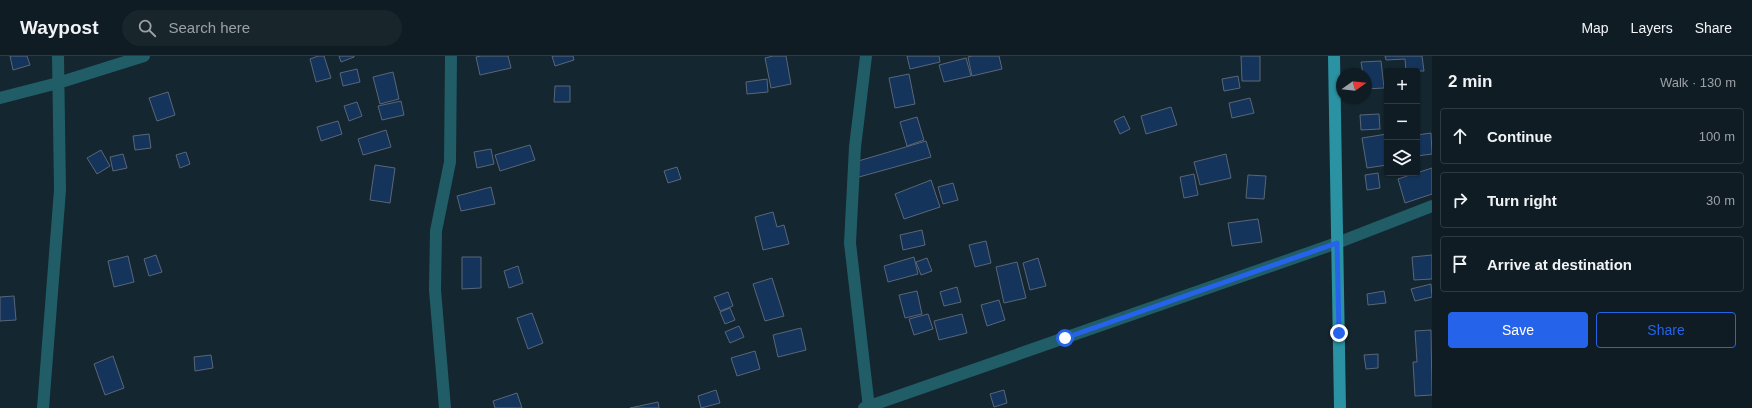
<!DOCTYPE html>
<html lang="en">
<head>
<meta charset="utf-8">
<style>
	:root { --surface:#0f1c23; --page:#18252b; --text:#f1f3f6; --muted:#9ba1a6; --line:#2f3a41; --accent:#2563eb }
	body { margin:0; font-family:Arial,sans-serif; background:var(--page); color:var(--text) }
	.controls { position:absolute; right:12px; top:12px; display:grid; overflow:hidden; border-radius:4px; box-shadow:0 1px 3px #0004 }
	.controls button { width:36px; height:36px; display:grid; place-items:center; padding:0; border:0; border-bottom:1px solid var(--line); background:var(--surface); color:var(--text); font:20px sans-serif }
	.compass { position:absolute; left:1336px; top:12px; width:36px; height:36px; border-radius:50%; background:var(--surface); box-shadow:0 1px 3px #0004; rotate:75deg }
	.stop { position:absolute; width:12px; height:12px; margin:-9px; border:3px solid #2563eb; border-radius:50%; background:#fff }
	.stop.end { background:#2563eb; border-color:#fff; box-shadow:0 1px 4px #0008 }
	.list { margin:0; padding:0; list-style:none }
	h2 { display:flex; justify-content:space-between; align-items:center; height:52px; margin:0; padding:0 16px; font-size:17px }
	h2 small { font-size:13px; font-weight:400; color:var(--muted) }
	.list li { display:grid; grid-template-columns:26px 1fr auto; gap:12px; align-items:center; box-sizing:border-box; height:56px; margin:0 8px 8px; padding:0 8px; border:1px solid var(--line); border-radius:4px }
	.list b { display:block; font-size:15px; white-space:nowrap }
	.list em { font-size:13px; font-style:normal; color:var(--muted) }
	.actions { display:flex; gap:8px; padding:12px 16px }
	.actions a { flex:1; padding:9px 0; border:1px solid var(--accent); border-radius:4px; text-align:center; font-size:14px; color:var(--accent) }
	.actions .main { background:var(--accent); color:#fff }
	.icon { flex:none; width:22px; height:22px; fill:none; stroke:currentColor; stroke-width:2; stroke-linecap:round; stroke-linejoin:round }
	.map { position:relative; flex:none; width:1432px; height:352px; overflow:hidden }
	header { display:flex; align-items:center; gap:24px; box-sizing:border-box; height:56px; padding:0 20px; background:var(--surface); border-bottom:1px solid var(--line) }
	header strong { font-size:19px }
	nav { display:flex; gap:22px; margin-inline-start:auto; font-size:14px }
	.search { width:280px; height:36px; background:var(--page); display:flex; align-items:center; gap:10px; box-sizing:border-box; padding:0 14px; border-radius:22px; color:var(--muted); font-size:15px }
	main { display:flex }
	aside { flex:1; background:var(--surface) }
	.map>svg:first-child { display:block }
	.building { fill:#15345b; stroke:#5a6677 }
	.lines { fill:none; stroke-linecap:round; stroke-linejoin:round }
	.street { stroke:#215d67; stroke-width:12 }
	.primary { stroke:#2a92a2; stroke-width:12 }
	.route { stroke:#2563eb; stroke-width:5 }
</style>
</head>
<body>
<header>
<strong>Waypost</strong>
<div class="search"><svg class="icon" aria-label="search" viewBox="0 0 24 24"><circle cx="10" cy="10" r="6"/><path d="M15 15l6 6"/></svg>Search here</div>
<nav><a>Map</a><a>Layers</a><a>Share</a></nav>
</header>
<main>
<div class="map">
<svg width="1432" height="352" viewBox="0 0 1432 352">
	<rect width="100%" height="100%" fill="#14262f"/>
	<path class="building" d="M10 0H27L30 9 13 14Z
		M318 0H324L331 22 316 26 310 3Z
		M339 0H354V1L341 6Z
		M481 0H508L511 12 480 19 476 1Z
		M552 0H573L574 4 555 10Z
		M773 0H786L791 28 771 32 765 2Z
		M907 0H939L940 6 910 13Z
		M972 0H999L1002 13 972 20 968 1Z
		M1241 0H1260V25H1242Z
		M1385 0H1422L1424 15H1406L1405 3 1386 4Z
		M966 2 971 20 944 26 939 9Z
		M1381 5 1384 32 1366 33V18H1363L1361 6Z
		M357 13 360 26 343 30 340 17Z
		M393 16 399 43 380 48 373 21Z
		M909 18 915 48 895 52 889 22Z
		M1238 20 1240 32 1224 35 1222 23Z
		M767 23 768 36 747 38 746 26Z
		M555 30H570V46H554Z
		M168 36 175 59 157 65 149 42Z
		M1250 42 1254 57 1232 62 1229 47Z
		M401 45 404 59 382 64 378 50Z
		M357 46 362 60 349 65 344 50Z
		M1171 51 1177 69 1146 78 1141 60Z
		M1379 58 1380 73 1361 74 1360 59Z
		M1124 60 1130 73 1120 78 1114 65Z
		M917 61 924 84 907 90 900 66Z
		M338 65 342 78 321 85 317 71Z
		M386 74 391 91 363 99 358 83Z
		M1431 77 1432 98 1417 100V79Z
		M149 78 151 92 135 94 133 80Z
		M1387 78V109L1367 112 1362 82Z
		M926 85 931 101 859 121 855 106Z
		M530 89 535 104 500 115 495 99Z
		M491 93 494 108 477 112 474 96Z
		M101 94 110 110 97 118 87 102Z
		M186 96 190 108 180 112 176 99Z
		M123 98 127 112 113 115 110 101Z
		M1226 98 1231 122 1200 129 1194 106Z
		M375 109 395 112 390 147 370 144Z
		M677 111 681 123 668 127 664 115Z
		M1432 112V138L1405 147 1398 123Z
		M1378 117 1380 132 1367 134 1365 119Z
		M1194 118 1198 139 1184 142 1180 121Z
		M1248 119 1266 120 1264 143 1246 142Z
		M931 124 940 151 904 163 895 138Z
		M953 127 958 144 943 148 938 131Z
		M491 131 495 148 461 155 457 140Z
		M773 156 777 171 784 169 789 188 763 194 755 161Z
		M1258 163 1262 186 1232 190 1228 167Z
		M922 174 925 189 903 194 900 179Z
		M986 185 991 207 975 211 969 189Z
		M156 199 162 216 149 220 144 203Z
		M1432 199V223L1414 224 1412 201Z
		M128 200 134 226 114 231 108 205Z
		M462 201H481V232L462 233Z
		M914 201 918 218 888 226 884 210Z
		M927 202 932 215 921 219 916 206Z
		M1038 202 1046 230 1030 234 1023 207Z
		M1017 206 1026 242 1004 247 996 211Z
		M518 210 523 227 509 232 504 215Z
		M772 222 784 260 765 265 753 228Z
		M1431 228 1432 241 1415 245 1411 233Z
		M957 231 961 246 944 250 940 236Z
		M917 235 922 258 905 262 899 239Z
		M1384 235 1386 247 1368 249 1367 238Z
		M728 236 733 250 720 255 714 241Z
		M14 240 16 264 0 265V241Z
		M999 244 1005 264 987 270 981 249Z
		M730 252 735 264 725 268 720 256Z
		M532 257 543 287 528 293 517 262Z
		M928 258 933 273 914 279 909 263Z
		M962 258 967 277 939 284 934 265Z
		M739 270 744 281 730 287 725 276Z
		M801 272 806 294 778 301 773 279Z
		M1431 274 1432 339 1415 340 1413 306H1417L1415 275Z
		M755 295 760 313 737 320 731 302Z
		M1378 298V312L1366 313 1364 299Z
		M211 299 213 312 195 315 194 301Z
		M113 300 124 332 105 339 94 308Z
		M716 334 720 347 701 352 698 340Z
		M1004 334 1007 347 994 351 990 338Z
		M517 337 522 352H495L493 345Z
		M658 346 659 352H630Z"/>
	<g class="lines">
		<path class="street" d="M866 0 855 91 850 187 869 352
			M0 42 58 27 144 0
			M43 352 60 134 58 0
			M445 352 435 234 436 175 450 106 451 0
			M864 352 1337 187 1432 150"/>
		<path class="primary" d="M1334 0 1340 352"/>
	</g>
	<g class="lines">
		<path class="route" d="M1065 282 1337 187 1339 277"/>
	</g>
</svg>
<div class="controls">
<button>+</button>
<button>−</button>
<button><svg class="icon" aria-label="layers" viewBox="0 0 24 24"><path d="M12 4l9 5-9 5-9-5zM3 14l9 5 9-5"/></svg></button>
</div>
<svg class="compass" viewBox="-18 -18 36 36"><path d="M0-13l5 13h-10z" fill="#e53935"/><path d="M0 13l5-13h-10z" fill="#9ba1a6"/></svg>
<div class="stop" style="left:1065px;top:282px"></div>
<div class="stop end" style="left:1339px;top:277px"></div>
</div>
<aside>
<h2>2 min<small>Walk · 130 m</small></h2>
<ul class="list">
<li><svg class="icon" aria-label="ahead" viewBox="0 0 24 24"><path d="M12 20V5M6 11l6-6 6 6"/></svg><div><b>Continue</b></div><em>100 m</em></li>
<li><svg class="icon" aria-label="right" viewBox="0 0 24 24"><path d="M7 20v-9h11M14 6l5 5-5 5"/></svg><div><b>Turn right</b></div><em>30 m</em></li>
<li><svg class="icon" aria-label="arrive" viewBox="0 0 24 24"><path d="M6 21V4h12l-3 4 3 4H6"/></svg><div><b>Arrive at destination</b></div></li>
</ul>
<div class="actions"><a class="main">Save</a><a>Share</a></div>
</aside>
</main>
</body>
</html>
